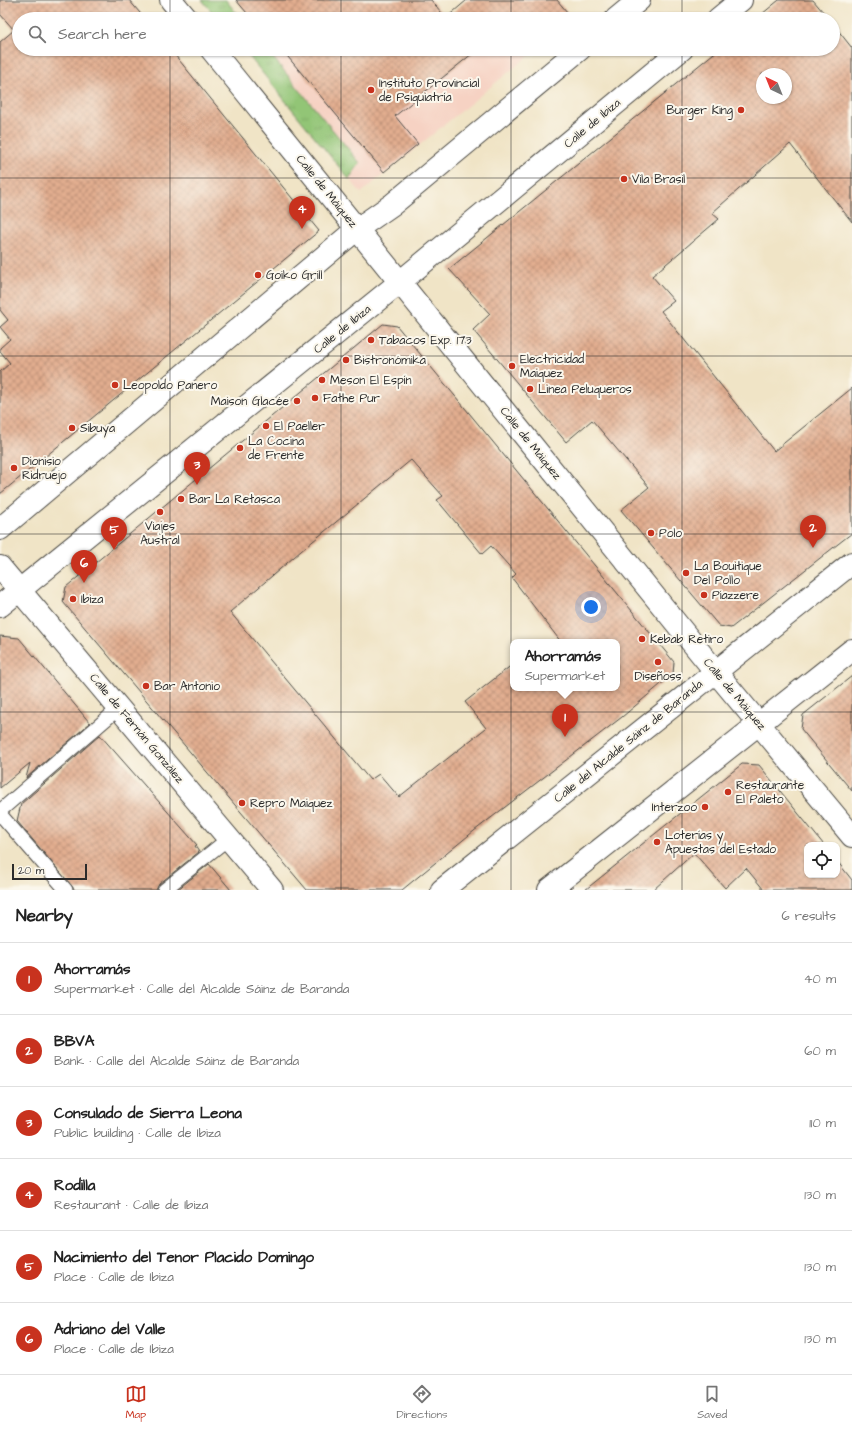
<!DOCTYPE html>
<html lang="en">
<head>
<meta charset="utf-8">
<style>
	:root { --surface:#fff; --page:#f2f2f2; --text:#222; --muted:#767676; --line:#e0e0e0; --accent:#c8321e }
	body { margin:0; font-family:"Architects Daughter",sans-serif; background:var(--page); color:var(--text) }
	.controls { position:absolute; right:12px; bottom:12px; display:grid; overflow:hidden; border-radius:8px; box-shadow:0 1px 3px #0004 }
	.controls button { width:36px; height:36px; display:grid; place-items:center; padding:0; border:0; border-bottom:1px solid var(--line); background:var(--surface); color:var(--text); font:20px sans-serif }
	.compass { position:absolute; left:756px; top:68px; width:36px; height:36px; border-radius:50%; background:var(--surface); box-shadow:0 1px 3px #0004; rotate:317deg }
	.scale { position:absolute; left:12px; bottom:10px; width:75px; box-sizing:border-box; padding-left:4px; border:2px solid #2b2b2b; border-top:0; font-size:11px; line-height:14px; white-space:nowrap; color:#2b2b2b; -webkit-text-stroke:3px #fbf7ec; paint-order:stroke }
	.you { position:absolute; left:591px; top:607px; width:14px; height:14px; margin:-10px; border:3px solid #fff; border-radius:50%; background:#1a73e8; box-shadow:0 0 0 6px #1a73e833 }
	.badge { display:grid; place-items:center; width:26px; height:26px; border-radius:50%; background:var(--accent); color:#fff; font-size:13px; font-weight:700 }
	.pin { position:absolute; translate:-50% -33px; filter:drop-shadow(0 1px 2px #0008) }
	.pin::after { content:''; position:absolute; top:21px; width:14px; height:12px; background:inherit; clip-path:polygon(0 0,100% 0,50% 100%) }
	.popup { position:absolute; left:510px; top:639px; width:110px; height:52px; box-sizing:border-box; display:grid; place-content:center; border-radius:8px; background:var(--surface); filter:drop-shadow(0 1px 3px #0005); font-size:13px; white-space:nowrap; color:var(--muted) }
	.popup b { font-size:15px; color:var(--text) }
	.popup::after { content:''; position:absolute; left:50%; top:100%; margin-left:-8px; border:8px solid transparent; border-top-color:var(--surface) }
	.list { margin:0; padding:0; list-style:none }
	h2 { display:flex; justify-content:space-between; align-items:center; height:52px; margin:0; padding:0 16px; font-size:17px }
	h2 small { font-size:13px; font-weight:400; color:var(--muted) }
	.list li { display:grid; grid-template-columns:26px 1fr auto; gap:12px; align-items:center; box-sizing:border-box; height:72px; padding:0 16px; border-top:1px solid var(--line) }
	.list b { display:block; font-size:15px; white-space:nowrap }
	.list p { margin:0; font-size:13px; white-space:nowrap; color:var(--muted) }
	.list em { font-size:13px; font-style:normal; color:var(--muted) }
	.icon { flex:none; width:22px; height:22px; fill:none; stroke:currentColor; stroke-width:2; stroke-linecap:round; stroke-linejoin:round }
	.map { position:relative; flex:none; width:852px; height:890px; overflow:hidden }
	.search { position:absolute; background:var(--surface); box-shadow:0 1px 3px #0004; left:12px; right:12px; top:12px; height:44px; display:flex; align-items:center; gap:10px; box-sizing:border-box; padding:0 14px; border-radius:22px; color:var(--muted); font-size:15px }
	.sheet { height:484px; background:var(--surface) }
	nav { display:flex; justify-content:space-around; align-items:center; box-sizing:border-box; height:56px; border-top:1px solid var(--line); background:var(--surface); font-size:11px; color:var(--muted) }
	nav a { display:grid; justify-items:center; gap:2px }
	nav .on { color:var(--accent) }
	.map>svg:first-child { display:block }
	.built { fill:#f6d2c3 }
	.grass { fill:url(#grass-tufts); stroke:#5e7850 }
	.building { fill:url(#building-cross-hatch); fill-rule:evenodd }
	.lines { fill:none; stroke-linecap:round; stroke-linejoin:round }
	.service-casing { stroke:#494742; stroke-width:15 }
	.minor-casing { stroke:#494742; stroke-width:24 }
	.service { stroke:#fff; stroke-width:13 }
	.minor { stroke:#fff; stroke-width:22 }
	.grid { fill:none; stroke:#2b2b2b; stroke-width:1; stroke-opacity:0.55 }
	.poi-dot { fill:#c8321e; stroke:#fbf7ec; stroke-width:1.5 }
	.labels { text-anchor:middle; stroke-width:4; stroke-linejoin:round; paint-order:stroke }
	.poi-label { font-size:12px; fill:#2b2b2b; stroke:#fbf7ec; text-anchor:start }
	.street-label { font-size:12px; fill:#2b2b2b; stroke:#fbf7ec }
</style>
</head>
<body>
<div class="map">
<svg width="852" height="890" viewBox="0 0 852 890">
	<defs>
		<pattern id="grass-tufts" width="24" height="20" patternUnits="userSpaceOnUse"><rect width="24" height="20" fill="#92c576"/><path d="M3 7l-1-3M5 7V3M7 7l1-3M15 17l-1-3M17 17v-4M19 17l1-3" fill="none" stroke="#7ea966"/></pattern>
		<pattern id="building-cross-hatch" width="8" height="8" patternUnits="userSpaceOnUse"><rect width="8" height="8" fill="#e2ad8f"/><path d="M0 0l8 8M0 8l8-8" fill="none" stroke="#b78d75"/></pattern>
	</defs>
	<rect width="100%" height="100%" fill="#fbf7ec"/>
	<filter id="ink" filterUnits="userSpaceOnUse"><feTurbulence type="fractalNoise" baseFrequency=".025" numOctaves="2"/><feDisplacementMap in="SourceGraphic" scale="8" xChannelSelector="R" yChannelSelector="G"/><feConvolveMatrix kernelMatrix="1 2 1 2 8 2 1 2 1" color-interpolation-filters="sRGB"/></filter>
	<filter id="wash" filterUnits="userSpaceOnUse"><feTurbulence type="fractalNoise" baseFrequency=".012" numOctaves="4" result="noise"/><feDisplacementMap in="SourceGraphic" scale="16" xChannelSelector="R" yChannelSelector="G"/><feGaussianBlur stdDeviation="0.9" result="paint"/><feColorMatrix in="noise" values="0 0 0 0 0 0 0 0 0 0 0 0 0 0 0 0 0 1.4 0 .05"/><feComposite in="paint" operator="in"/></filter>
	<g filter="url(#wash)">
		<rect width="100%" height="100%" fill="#f0e4c6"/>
		<path class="built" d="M243 49H537L361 193Z"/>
		<path class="grass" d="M202 0H226L241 19H218Z
			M243 49H266L360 163 349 179Z"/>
		<g id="blocks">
			<path class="building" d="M0 0H129L145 19H19V49H170L319 231 0 494V372L10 363 0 351V348L10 339 0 327 8 320 0 310V42L14 30 0 14Z
				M236 0H431L446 18 467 0H557L573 19H252Z
				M779 0H813L829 19H756Z
				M833 24 852 48V222L790 144 712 213 719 219 652 276 674 301 661 311 774 451 852 388V533L731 628 719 626 621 510 649 487 592 420 566 442 473 330 490 314 449 269 719 49H833ZM762 74H786V98H762Z
				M285 49H478L395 116 418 144 384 172 283 51Z
				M383 324 397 326 474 419 674 662 673 674 622 717 474 831 402 890H307L63 602 66 587ZM411 460 443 496 437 500 482 554 491 546 516 574 512 578 561 642H617V688H513V664L465 702 486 728 399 797 379 774 370 780 230 612 301 551Z
				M0 636 19 638 90 723 26 778 30 763 0 788Z
				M852 676V791L801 729 803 715Z
				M100 735 197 845 195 846 199 852 159 884 156 890H75L17 821 21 804Z
				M742 764 759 765 824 845H807V875H837V861L852 880V890H764L746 868 725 888 694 853 653 890H585Z
				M209 864 231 890H177Z"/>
		</g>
	</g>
	<g filter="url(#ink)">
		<use href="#blocks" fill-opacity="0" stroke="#494742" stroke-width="1"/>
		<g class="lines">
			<g class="service-casing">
				<path id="service" d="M0 811 119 708
					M0 814 66 890
					M164 890 229 838"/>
			</g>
			<g class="minor-casing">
				<path id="minor" d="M171 0 187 19
					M616 19 639 0
					M718 19 741 0
					M211 49 715 671 852 836
					M0 529 326 255 357 229 393 204 580 49
					M0 567 272 890
					M0 606 400 282 682 49
					M442 890 852 563
					M549 890 852 650"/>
			</g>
			<use href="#service" class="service"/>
			<use href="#minor" class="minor"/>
		</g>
	</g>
	<path class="grid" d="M170 0V19M341 0V19M511 0V19M682 0V19M170 49V890M341 49V890M511 49V890M682 49V890M0 178H852M0 356H852M0 534H852M0 712H852"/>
	<g class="poi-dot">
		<circle cx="371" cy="90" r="4"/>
		<circle cx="741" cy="110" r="4"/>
		<circle cx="624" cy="179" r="4"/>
		<circle cx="258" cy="275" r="4"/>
		<circle cx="371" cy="340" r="4"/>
		<circle cx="346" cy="360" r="4"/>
		<circle cx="512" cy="366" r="4"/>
		<circle cx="322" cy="380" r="4"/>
		<circle cx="115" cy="385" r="4"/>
		<circle cx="530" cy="389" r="4"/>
		<circle cx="315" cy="398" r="4"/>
		<circle cx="297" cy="401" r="4"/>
		<circle cx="266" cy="426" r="4"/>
		<circle cx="72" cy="428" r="4"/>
		<circle cx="240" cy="448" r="4"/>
		<circle cx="14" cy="468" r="4"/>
		<circle cx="181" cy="499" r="4"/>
		<circle cx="160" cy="512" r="4"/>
		<circle cx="651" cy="533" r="4"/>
		<circle cx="686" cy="573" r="4"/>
		<circle cx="704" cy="595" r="4"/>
		<circle cx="73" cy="599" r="4"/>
		<circle cx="642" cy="639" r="4"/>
		<circle cx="658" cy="662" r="4"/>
		<circle cx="146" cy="686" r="4"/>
		<circle cx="728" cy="792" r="4"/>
		<circle cx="242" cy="803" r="4"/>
		<circle cx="705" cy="807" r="4"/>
		<circle cx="657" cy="842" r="4"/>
	</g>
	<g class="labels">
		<g class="poi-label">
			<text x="379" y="87">Instituto Provincial<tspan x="379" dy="14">de Psiquiatría</tspan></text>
			<text x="733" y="114" text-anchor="end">Burger King</text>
			<text x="632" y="183">Vila Brasil</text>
			<text x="266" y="279">Goiko Grill</text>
			<text x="379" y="344">Tabacos Exp. 173</text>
			<text x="520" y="363">Electricidad<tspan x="520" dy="14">Maiquez</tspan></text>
			<text x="354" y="364">Bistronómika</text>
			<text x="330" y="384">Meson El Espín</text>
			<text x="123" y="389">Leopoldo Panero</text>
			<text x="538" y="393">Linea Peluqueros</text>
			<text x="323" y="402">Fathe Pur</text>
			<text x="289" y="405" text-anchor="end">Maison Glacée</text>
			<text x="274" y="430">El Paeller</text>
			<text x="80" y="432">Sibuya</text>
			<text x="248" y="445">La Cocina<tspan x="248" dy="14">de Frente</tspan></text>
			<text x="22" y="465">Dionisio<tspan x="22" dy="14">Ridruejo</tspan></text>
			<text x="189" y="503">Bar La Retasca</text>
			<text x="160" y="530" text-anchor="middle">Viajes<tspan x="160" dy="14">Austral</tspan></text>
			<text x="659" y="537">Polo</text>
			<text x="694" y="570">La Bouitique<tspan x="694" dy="14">Del Pollo</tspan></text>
			<text x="712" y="599">Piazzere</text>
			<text x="81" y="603">Ibiza</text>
			<text x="650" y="643">Kebab Retiro</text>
			<text x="658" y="680" text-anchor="middle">Diseñoss</text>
			<text x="154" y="690">Bar Antonio</text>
			<text x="736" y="789">Restaurante<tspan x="736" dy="14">El Paleto</tspan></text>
			<text x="250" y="807">Repro Maiquez</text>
			<text x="697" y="811" text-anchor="end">Interzoo</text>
			<text x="665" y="839">Loterías y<tspan x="665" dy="14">Apuestas del Estado</tspan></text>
		</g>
		<g class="street-label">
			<text transform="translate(592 123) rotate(-40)" y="4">Calle de Ibiza</text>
			<text transform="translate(327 191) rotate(51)" y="4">Calle de Máiquez</text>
			<text transform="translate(342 329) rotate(-39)" y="4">Calle de Ibiza</text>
			<text transform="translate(531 443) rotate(51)" y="4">Calle de Máiquez</text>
			<text transform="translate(735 694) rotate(50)" y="4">Calle de Máiquez</text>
			<text transform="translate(137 728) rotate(50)" y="4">Calle de Fernán González</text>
			<text transform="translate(628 741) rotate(-39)" y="4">Calle del Alcalde Sáinz de Baranda</text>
		</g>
	</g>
</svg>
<div class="controls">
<button><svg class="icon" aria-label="locate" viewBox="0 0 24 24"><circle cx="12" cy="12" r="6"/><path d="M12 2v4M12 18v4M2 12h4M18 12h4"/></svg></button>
</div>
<svg class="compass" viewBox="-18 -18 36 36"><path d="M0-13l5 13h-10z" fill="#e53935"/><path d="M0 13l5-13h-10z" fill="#767676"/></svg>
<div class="scale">20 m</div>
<div class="you"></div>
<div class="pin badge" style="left:565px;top:737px">1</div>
<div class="popup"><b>Ahorramás</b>Supermarket</div>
<div class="pin badge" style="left:813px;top:548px">2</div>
<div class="pin badge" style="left:197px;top:485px">3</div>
<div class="pin badge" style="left:302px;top:229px">4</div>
<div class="pin badge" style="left:114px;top:550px">5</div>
<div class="pin badge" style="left:84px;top:583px">6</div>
<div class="search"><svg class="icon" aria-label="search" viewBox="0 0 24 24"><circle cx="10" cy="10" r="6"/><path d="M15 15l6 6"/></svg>Search here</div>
</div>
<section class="sheet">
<h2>Nearby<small>6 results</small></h2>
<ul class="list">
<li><span class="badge">1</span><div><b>Ahorramás</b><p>Supermarket · Calle del Alcalde Sáinz de Baranda</p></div><em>40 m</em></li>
<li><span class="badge">2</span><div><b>BBVA</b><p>Bank · Calle del Alcalde Sáinz de Baranda</p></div><em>60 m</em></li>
<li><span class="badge">3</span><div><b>Consulado de Sierra Leona</b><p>Public building · Calle de Ibiza</p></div><em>110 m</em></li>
<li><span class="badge">4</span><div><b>Rodilla</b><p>Restaurant · Calle de Ibiza</p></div><em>130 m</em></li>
<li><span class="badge">5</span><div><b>Nacimiento del Tenor Placido Domingo</b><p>Place · Calle de Ibiza</p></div><em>130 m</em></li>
<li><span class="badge">6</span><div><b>Adriano del Valle</b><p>Place · Calle de Ibiza</p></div><em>130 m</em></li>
</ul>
</section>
<nav>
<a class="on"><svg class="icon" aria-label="map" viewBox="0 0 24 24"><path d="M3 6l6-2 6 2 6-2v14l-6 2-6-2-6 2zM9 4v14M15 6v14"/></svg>Map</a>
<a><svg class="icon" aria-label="directions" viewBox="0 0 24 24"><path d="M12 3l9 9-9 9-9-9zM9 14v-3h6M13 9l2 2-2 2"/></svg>Directions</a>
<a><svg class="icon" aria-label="saved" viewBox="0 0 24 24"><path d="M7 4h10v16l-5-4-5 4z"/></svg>Saved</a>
</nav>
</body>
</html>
